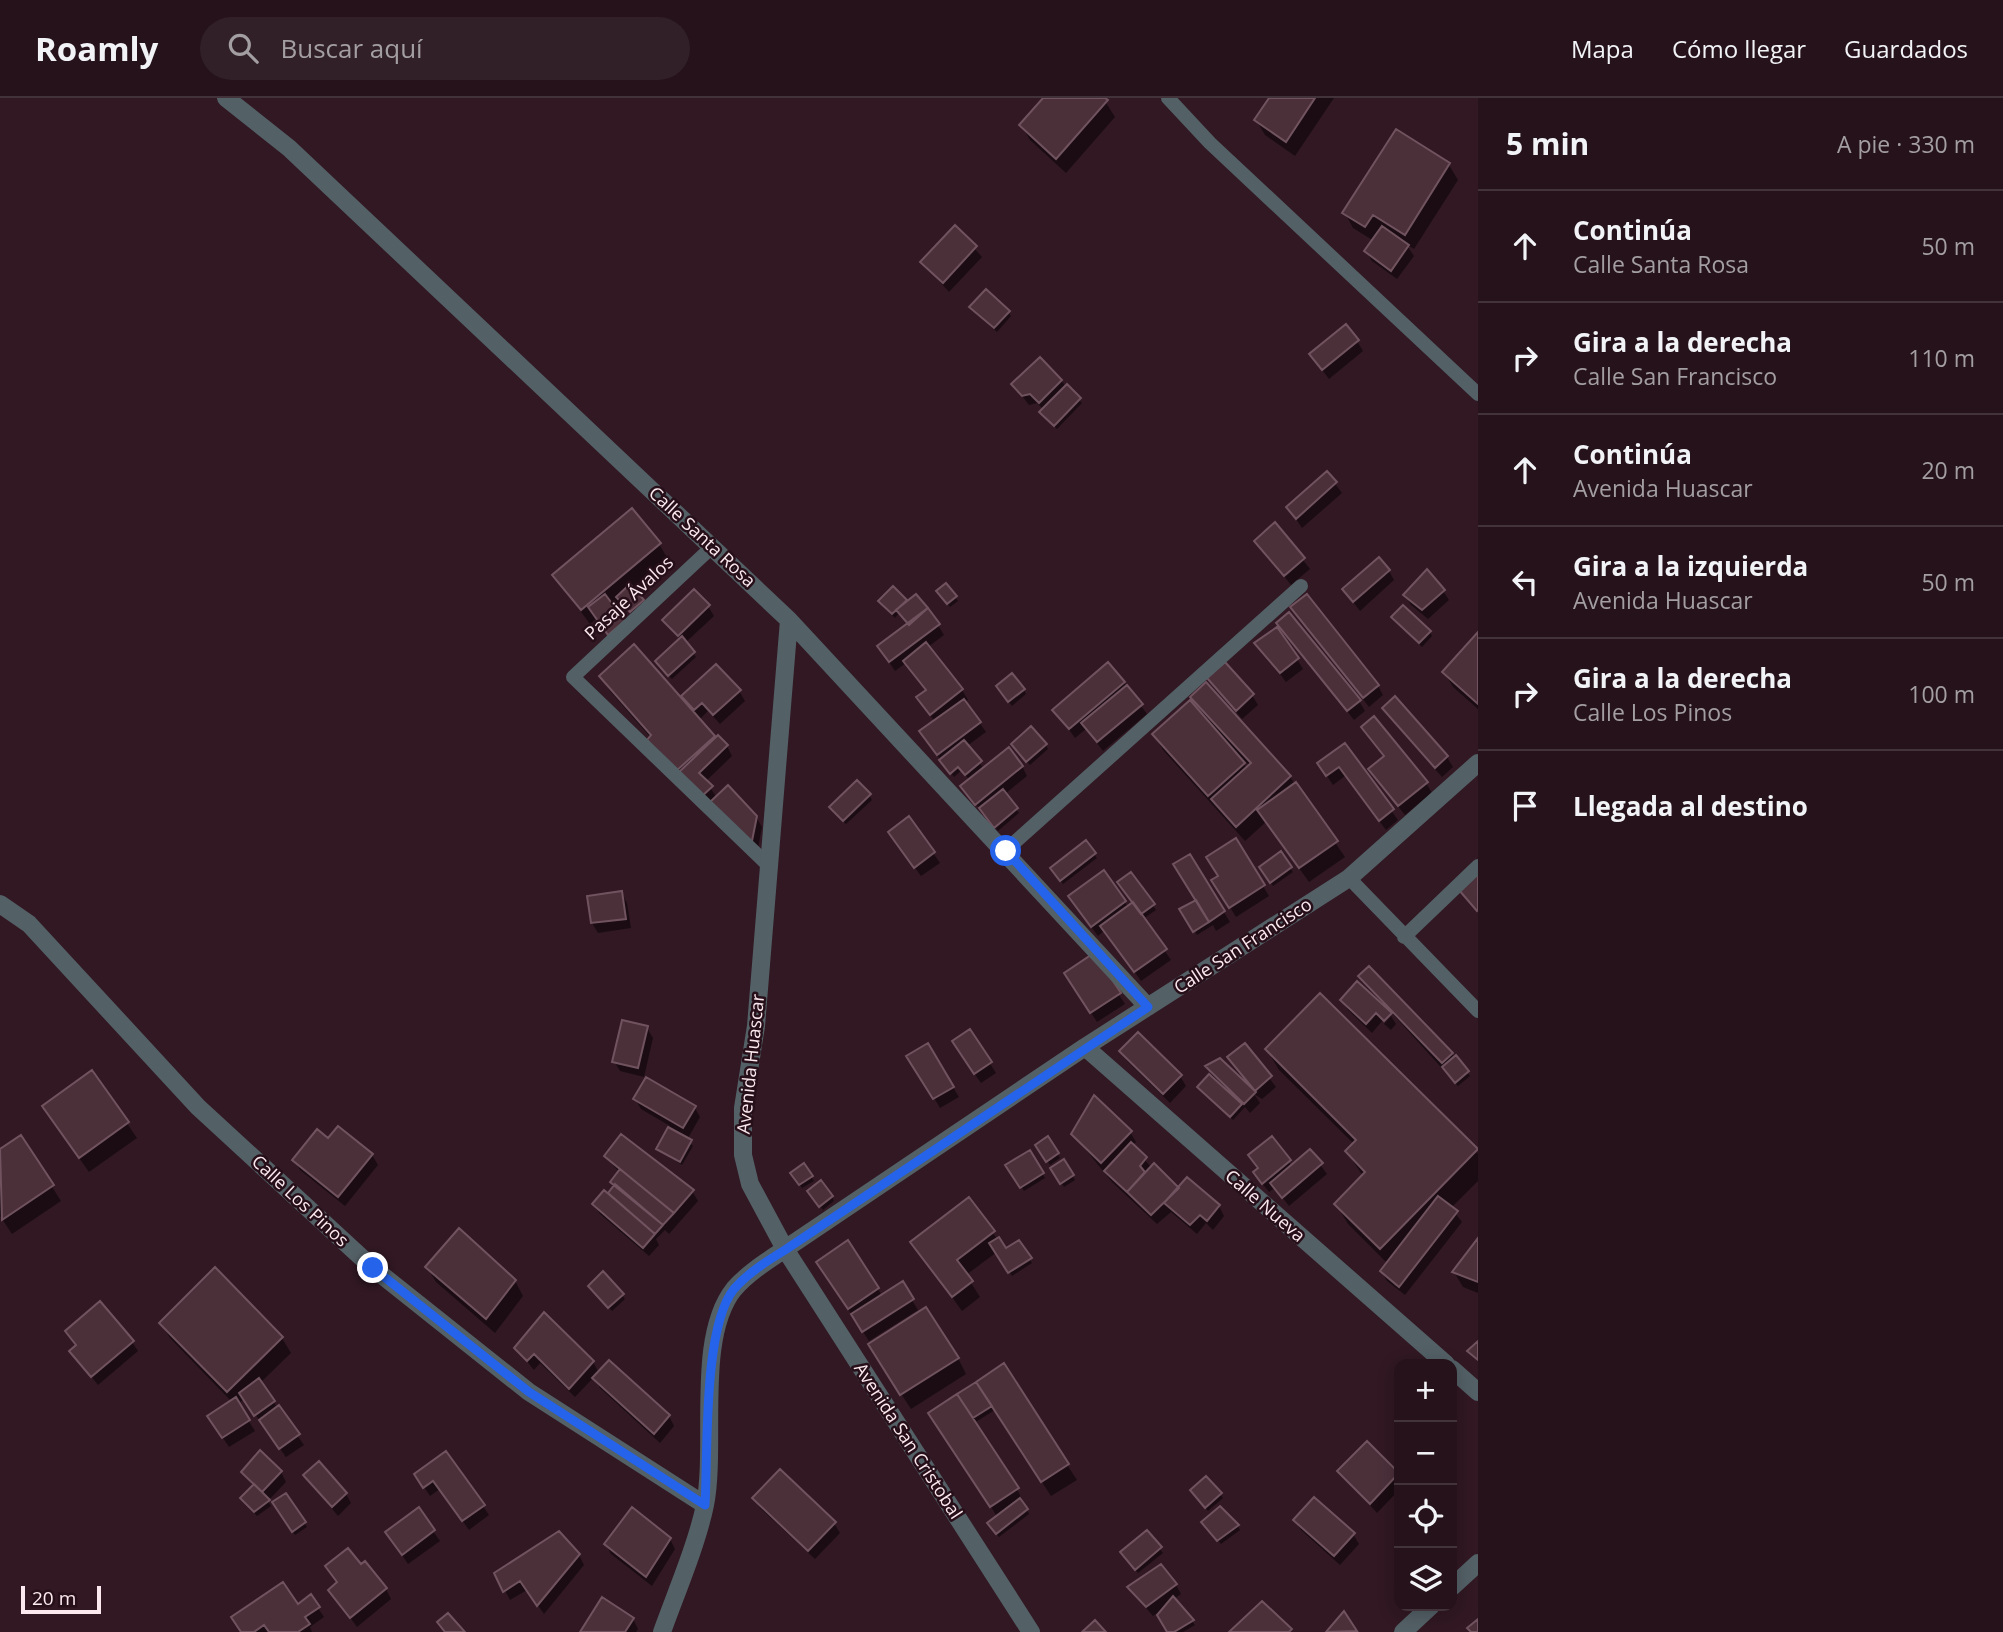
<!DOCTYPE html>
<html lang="es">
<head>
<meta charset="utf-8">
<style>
	:root { --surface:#25121a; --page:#312027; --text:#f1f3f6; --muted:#a39ea2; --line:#423239 }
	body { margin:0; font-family:"Open Sans",sans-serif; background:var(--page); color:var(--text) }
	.controls { position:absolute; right:21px; bottom:21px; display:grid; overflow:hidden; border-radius:14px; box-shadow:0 4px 18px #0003 }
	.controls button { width:63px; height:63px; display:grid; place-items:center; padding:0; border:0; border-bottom:2px solid var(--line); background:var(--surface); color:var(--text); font:35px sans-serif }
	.scale { position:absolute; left:21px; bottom:18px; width:80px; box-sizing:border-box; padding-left:7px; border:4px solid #fbe9ef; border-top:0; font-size:19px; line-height:24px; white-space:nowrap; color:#fbe9ef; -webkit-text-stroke:5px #270f19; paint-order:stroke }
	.stop { position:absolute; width:21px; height:21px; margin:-16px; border:5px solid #2563eb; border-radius:50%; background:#fff }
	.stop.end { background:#2563eb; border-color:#fff; box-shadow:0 2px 7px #0008 }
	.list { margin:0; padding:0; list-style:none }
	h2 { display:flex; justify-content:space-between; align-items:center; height:91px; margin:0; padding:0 28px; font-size:30px }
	h2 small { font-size:23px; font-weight:400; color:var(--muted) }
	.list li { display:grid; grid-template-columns:46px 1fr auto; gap:21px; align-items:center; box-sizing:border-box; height:112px; padding:0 28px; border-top:2px solid var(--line) }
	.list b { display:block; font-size:26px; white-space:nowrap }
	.list p { margin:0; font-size:23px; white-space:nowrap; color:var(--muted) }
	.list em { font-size:23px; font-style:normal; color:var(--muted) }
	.icon { flex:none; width:38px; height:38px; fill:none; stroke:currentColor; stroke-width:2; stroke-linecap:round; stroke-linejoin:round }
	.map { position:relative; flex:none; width:1478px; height:1534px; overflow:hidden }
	header { display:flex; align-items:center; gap:42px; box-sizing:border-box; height:98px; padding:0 35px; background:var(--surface); border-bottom:2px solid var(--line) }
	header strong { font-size:33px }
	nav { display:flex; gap:38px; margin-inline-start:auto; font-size:24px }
	.search { width:490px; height:63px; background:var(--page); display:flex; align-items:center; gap:18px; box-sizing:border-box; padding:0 24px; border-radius:38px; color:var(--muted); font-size:26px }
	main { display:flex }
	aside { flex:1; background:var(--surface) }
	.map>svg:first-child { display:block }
	.shadow { fill:#0007; fill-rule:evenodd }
	.building { fill:#4b303a; stroke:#70535e; stroke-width:2 }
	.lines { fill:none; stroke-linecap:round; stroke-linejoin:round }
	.service { stroke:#536066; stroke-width:14 }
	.minor { stroke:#536066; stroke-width:18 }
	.route { stroke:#2563eb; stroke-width:9 }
	.labels { text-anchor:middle; stroke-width:5; stroke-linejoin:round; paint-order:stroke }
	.street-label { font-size:18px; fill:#fbe9ef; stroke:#270f19 }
</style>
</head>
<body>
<header>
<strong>Roamly</strong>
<div class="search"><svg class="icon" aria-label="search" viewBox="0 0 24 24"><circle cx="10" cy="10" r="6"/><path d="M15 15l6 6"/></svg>Buscar aquí</div>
<nav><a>Mapa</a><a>Cómo llegar</a><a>Guardados</a></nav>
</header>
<main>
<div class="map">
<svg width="1478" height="1534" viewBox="0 0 1478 1534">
	<rect width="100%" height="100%" fill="#311823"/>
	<path class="shadow" d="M1045 0H1103L1115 19 1066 75 1030 42 1021 27Z
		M1271 0H1334L1295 58 1265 37 1256 22Z
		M1449 67 1458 82 1414 151 1406 146 1414 158 1397 181 1372 163 1366 153 1374 143 1353 130 1345 115Z
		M955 129 982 159 949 194 922 164Z
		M974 213 1008 214 1011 218 997 234Z
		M1357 243 1363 253 1329 281 1311 257Z
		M1061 283 1082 305 1057 331 1044 318V312L1037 305 1029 307 1013 286Z
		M1327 375 1342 395 1302 430 1288 409Z
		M1275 427 1310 471 1291 487 1256 443Z
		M659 446 668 461 632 491 645 507 634 518 620 502 590 526 554 478Z
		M1389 473 1394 482 1360 513 1344 492Z
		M893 491 938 527 944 537 928 549 962 592 968 602 965 604 986 634 967 648 984 671 1022 668 1027 678 1005 696 1019 715 998 733 962 689 970 683 962 672 954 679 927 644 935 624 918 600 927 593 906 565 895 573 885 558 909 526 899 515 895 520 883 507Z
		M1443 493 1449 502 1428 521 1411 507 1405 497Z
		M941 498 955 499 958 503 950 509Z
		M708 508 714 518 685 545 696 559 672 581 659 568 680 542 664 522Z
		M1292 509 1378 588 1383 597 1369 609Z
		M1393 520 1430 534 1432 538 1422 549Z
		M1278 525 1359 603 1365 613 1354 622Z
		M1478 536V611L1453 589 1444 574Z
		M1257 546 1297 561 1303 571 1286 584Z
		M601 578 688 610 683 598 739 593 745 603 720 626 708 613 699 622 715 642 718 639 727 648 732 658 706 683 717 700 756 719 762 729 757 755 657 657 651 640 610 593Z
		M1209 581 1252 597 1258 607 1242 621Z
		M1124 585 1147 616 1103 653 1086 631 1075 640 1055 612Z
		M1206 587 1290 679 1345 759 1309 784 1266 724 1245 743 1163 652 1154 637 1204 618 1193 599ZM1242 660 1250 668 1247 671 1241 661Z
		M1024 592 1026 596 1012 608 1000 593Z
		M1395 600 1447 659 1453 669 1442 679 1390 620 1384 610Z
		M1363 629 1426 685 1432 695 1405 717 1376 681 1385 660Z
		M1046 647 1048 651 1030 667 1015 651Z
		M1344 647 1398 722 1386 732 1345 678 1333 687 1325 675Z
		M869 697 872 702 846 726 833 713Z
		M909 720 940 765 921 778 896 744Z
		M1235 742 1269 798 1236 819 1214 783 1220 779Z
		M1094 756 1097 760 1063 786 1054 774Z
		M1281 756 1293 774 1273 788 1261 770Z
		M1189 758 1230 824 1216 833 1213 827 1197 837 1182 812 1197 803Z
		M1104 774 1128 809 1134 805 1131 776 1156 812 1143 821 1171 862 1141 883 1105 832 1098 838 1076 808Z
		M622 795 627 805 631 830 598 835 592 825Z
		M1093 857 1125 906 1097 924 1072 885Z
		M1360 878 1452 956 1470 978 1458 988 1391 914V918L1389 915 1372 935 1348 912 1342 902 1381 904Z
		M1391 918 1396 926 1391 932 1384 926Z
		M647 930 653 940 644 979 620 973 614 963Z
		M970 934 996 975 981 985 959 954Z
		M927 947 959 999 940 1010 909 958Z
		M1245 948 1276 989 1262 1001 1254 996 1260 1005 1250 1015 1245 1009 1233 1022 1200 990 1216 984 1207 968 1252 990 1230 960Z
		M1267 952 1478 1055V1083L1451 1110 1462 1124 1405 1197 1387 1183 1382 1174 1388 1166 1348 1126 1336 1106 1363 1078 1347 1054 1354 1046 1279 972Z
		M1122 953 1180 978 1186 988 1170 1005 1127 963Z
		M92 974 137 1040 89 1074 53 1023Z
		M635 1001 695 1010 700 1019 687 1042 693 1048 682 1067 658 1051 670 1028 641 1011Z
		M1130 1034 1136 1044 1132 1048 1152 1070 1178 1092 1219 1108 1224 1118 1213 1132 1206 1125 1197 1136 1171 1114 1157 1126 1112 1084 1073 1036Z
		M21 1040 61 1103 12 1136 0 1118V1053Z
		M1047 1040 1060 1060 1050 1067 1037 1047Z
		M1272 1041 1292 1068 1310 1053 1327 1076 1289 1108 1275 1090 1269 1094 1261 1084 1259 1071Z
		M329 1042 372 1057 378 1067 345 1108 300 1072 294 1062Z
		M1030 1054 1045 1080 1024 1093 1008 1067Z
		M606 1059 692 1093 698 1103 669 1136 665 1132 656 1141 659 1147 649 1158 600 1116 594 1107 614 1103 610 1095 620 1075Z
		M1063 1063 1075 1082 1064 1089 1052 1071Z
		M804 1068 814 1083 802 1090 793 1075Z
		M812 1098 832 1099 834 1103 823 1112Z
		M968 1101 1006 1153 1019 1144 1032 1165 1012 1178 997 1154 966 1177 980 1199 962 1213 912 1144Z
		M1478 1143V1195L1463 1189 1454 1174Z
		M427 1169 515 1183 523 1198 495 1235 436 1184Z
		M824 1174 878 1191 882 1198 902 1186 918 1212 869 1243Z
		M593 1192 622 1197 625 1201 612 1213Z
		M161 1225 282 1240 291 1255 260 1285 304 1347 286 1359 244 1301 238 1306 255 1333 229 1349 215 1328 232 1304 170 1240Z
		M67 1234 132 1244 138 1253 98 1287 71 1253 77 1248Z
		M516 1250 593 1264 599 1275 669 1318 674 1328 660 1345 600 1290 594 1279 575 1299 540 1265 534 1272Z
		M958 1260 966 1276 911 1311 879 1262Z
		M1003 1268 1077 1382 1051 1398 995 1312 974 1325 1017 1391 1029 1416 999 1439 992 1430 998 1420 931 1315Z
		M1367 1345 1399 1378V1392L1377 1415 1339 1373Z
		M446 1355 489 1417 469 1432 440 1391 430 1398 422 1386Z
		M243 1374H281L286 1384 268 1403 271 1408 257 1418 242 1401 254 1389Z
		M305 1378 346 1396 351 1405 338 1418Z
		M1220 1396 1223 1400 1208 1413 1194 1397Z
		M286 1397 307 1429 295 1437 274 1405Z
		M754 1400 834 1425 840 1435 815 1461 760 1410Z
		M418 1412 440 1443 408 1466 387 1435Z
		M1295 1422 1353 1436 1359 1446 1340 1467 1301 1432Z
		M1206 1428H1238L1240 1432 1221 1446Z
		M1147 1434 1163 1455 1138 1475 1125 1459Z
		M670 1441 675 1451 652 1488 611 1456 606 1447Z
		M579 1457 584 1467 544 1516 527 1492 510 1502 496 1476Z
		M361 1468 386 1491 391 1501 357 1529 330 1492 338 1485 327 1469Z
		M1176 1487 1181 1496 1174 1501 1195 1527 1183 1534H1169L1164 1510 1153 1518 1129 1490Z
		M297 1508 318 1510 324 1519 310 1529 312 1534H242Z
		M633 1521 638 1531 636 1534H582Z"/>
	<path class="building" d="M1043 0H1105L1108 2 1056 61 1019 27Z
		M1269 0H1315L1286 44 1254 22Z
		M1396 31 1450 65 1405 137 1373 117 1365 129 1342 115Z
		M955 127 977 148 943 185 920 164Z
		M1382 128 1409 147 1391 173 1364 153Z
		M986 191 1010 213 994 230 969 209Z
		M1346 226 1359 242 1322 272 1309 256Z
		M1040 259 1062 282 1039 305 1030 296 1022 298 1011 286Z
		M1067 286 1081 300 1054 328 1039 314Z
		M1327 373 1337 384 1296 421 1286 409Z
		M632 410 661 445 581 512 552 477Z
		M1275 424 1305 460 1284 478 1254 443Z
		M1379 459 1390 472 1353 504 1342 491Z
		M1427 471 1445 492 1422 512 1403 497Z
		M946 485 957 498 947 506 936 493Z
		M630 486 644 502 630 514 616 499Z
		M893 488 907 502 892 516 878 503Z
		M694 491 710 507 678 538 662 522Z
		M605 496 625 523 608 537 588 509Z
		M916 496 928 510 909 527 896 512Z
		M1307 496 1379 587 1363 600 1290 509Z
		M1403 507 1431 533 1419 545 1391 519Z
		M928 510 940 526 889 564 877 548Z
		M1289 514 1361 602 1347 613 1276 525Z
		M1277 529 1299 560 1280 575 1254 545Z
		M1478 534V606L1442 574Z
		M682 538 695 554 668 578 655 563Z
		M926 544 963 591 930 617 916 599 926 592 903 563Z
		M634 546 715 638 675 674 647 642 651 637 599 578Z
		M1108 564 1125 584 1069 631 1052 612Z
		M1225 564 1254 596 1236 613 1207 580Z
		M716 566 741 592 713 617 702 605 694 612 681 598Z
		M1012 575 1025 591 1008 604 996 588Z
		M1206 584 1291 678 1236 729 1211 701 1251 665 1190 599Z
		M1127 587 1143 606 1097 644 1081 625Z
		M1395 598 1448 658 1435 670 1382 610Z
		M964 601 981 624 937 657 919 633Z
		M1190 602 1245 665 1208 698 1152 636Z
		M1374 618 1428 684 1398 708 1368 671 1384 658 1361 629Z
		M1031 628 1047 646 1026 664 1011 646Z
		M718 637 728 647 699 675 713 688 701 699 678 675Z
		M964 642 982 663 965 677 958 669 950 676 939 662Z
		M1345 645 1394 711 1379 723 1339 669 1326 678 1317 665Z
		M1009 649 1023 668 975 707 960 688Z
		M857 682 871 696 843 723 829 709Z
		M1296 684 1338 743 1299 770 1257 712Z
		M728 687 757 718 751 748 710 704Z
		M1003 691 1018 710 994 730 979 710Z
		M909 718 935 754 914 770 888 734Z
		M1236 740 1265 787 1229 810 1211 782 1218 778 1206 759Z
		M1086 742 1096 755 1060 783 1050 770Z
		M1281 753 1292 769 1270 785 1259 769Z
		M1190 756 1225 813 1209 824 1173 766Z
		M1104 772 1126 803 1091 829 1068 798Z
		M1131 774 1155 806 1141 816 1117 784Z
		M1478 776V812L1477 813 1459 792Z
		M622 793 626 821 591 825 587 798Z
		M1196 802 1209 824 1193 834 1179 811Z
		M1133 804 1167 851 1134 874 1100 828Z
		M1094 855 1121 895 1090 915 1064 875Z
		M1369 868 1453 955 1442 965 1358 878Z
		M1357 883 1392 915 1384 923 1376 915 1366 926 1340 902Z
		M1320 895 1478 1051 1380 1151 1334 1106 1365 1074 1345 1053 1356 1042 1265 951Z
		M622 922 648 928 638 970 612 964Z
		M970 931 992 964 974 976 952 943Z
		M1138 934 1182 977 1163 996 1119 953Z
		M928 945 954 989 933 1001 906 958Z
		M1245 945 1272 978 1255 993 1227 959Z
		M1456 957 1469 973 1455 985 1442 969Z
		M1220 960 1256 994 1244 1006 1205 968Z
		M92 972 129 1024 79 1060 42 1008Z
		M1209 976 1242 1006 1230 1019 1197 989Z
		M646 979 696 1008 683 1030 633 1001Z
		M1094 997 1132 1033 1101 1065 1071 1036Z
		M338 1028 373 1056 338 1099 292 1062 317 1031 328 1040Z
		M668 1029 692 1042 680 1064 656 1051Z
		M621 1036 694 1092 674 1115 604 1058Z
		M21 1037 54 1087 2 1122 0 1051Z
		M1048 1038 1059 1055 1046 1064 1035 1047Z
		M1272 1038 1291 1062 1262 1086 1253 1074 1258 1070 1248 1057Z
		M1131 1044 1147 1059 1140 1068 1145 1074 1127 1094 1104 1073Z
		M1310 1051 1323 1065 1282 1100 1270 1085Z
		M1030 1052 1044 1075 1020 1090 1005 1067Z
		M1064 1061 1074 1077 1060 1086 1050 1070Z
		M804 1065 813 1078 799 1087 790 1075Z
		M1154 1065 1179 1090 1151 1117 1127 1094Z
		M620 1071 674 1115 663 1127 610 1084Z
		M1187 1079 1220 1107 1207 1123 1200 1117 1190 1127 1164 1105Z
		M821 1082 833 1098 819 1109 807 1093Z
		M615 1086 663 1127 655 1136 608 1095Z
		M604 1092 655 1136 643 1150 592 1106Z
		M1438 1098 1458 1113 1399 1189 1380 1173Z
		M969 1099 995 1133 957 1162 973 1183 952 1199 910 1144Z
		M459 1130 516 1182 486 1221 425 1169Z
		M999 1139 1006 1150 1019 1142 1032 1160 1008 1175 989 1145Z
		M1478 1140V1184L1452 1174Z
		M848 1142 879 1190 848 1211 816 1164Z
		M215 1169 283 1239 227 1294 159 1225Z
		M603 1173 624 1196 608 1210 588 1188Z
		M903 1183 914 1201 862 1234 851 1216Z
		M100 1203 134 1243 91 1279 69 1253 76 1247 65 1233Z
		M926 1209 959 1260 900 1297 868 1246Z
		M544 1214 594 1263 569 1291 534 1256 527 1263 514 1250Z
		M1478 1243V1262L1467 1253Z
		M609 1262 670 1317 654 1336 592 1280Z
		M1004 1265 1069 1366 1041 1384 976 1284Z
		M259 1280 275 1303 254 1318 239 1295Z
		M976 1284 992 1308 973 1320 957 1296Z
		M957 1296 1019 1390 990 1409 928 1315Z
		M236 1299 250 1322 222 1340 207 1318Z
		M279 1307 300 1336 279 1351 259 1322Z
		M1367 1343 1399 1375 1370 1406 1337 1373Z
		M260 1352 282 1373 262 1394 241 1374Z
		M446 1353 485 1407 462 1423 433 1383 423 1390 414 1376Z
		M319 1363 347 1395 332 1409 303 1377Z
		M780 1371 836 1424 808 1453 752 1400Z
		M1206 1378 1222 1395 1205 1410 1190 1392Z
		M254 1386 270 1402 254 1414 240 1400Z
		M286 1395 306 1424 292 1434 272 1404Z
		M1314 1399 1355 1435 1334 1458 1293 1422Z
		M1020 1400 1028 1411 996 1436 987 1425Z
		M1220 1408 1239 1427 1217 1443 1201 1424Z
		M419 1409 435 1432 402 1457 385 1434Z
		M632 1409 671 1440 646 1479 604 1446Z
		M1147 1432 1162 1449 1135 1472 1120 1454Z
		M559 1433 580 1456 537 1508 520 1483 503 1494 494 1475Z
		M348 1450 361 1466 365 1463 387 1490 350 1520 328 1492 337 1484 325 1468Z
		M1161 1466 1177 1486 1146 1509 1127 1489Z
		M283 1484 298 1506 311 1496 320 1509 305 1519 310 1526 298 1534H269L264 1527 254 1534H241L231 1519Z
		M1173 1498 1194 1522 1174 1534H1167L1157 1517Z
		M602 1499 634 1520 625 1534H580Z
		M1262 1503 1292 1531 1289 1534H1229Z
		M1344 1513 1357 1533 1326 1534Z
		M448 1515 465 1534H445L437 1524Z
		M1478 1521V1534H1471L1467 1530Z
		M1095 1522 1106 1534H1082Z"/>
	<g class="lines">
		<path class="service" d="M1168 0 1210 45 1478 296
			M712 449 573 579 768 767
			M1005 753 1301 488
			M1349 780 1478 913
			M1404 839 1478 768"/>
		<path class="minor" d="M226 0 289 50 789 522 1148 909
			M0 806 29 826 198 1009 373 1170 529 1294 705 1407
			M1085 949 1446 1266
			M1452 1271 1478 1294
			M1452 1489 1478 1465
			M662 1534C676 1495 697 1446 705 1407 717 1346 695 1240 734 1191 748 1175 767 1163 785 1151L750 1086 743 1057V1010L756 928 789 522
			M1031 1534 785 1151 1085 949 1349 780 1478 665
			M1403 1534 1431 1508"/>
	</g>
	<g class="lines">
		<path class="route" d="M373 1170 529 1294 705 1407C708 1355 703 1229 734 1191 748 1175 767 1163 785 1152L1148 909 1006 753"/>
	</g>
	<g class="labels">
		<g class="street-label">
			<text transform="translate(702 439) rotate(43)" y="6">Calle Santa Rosa</text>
			<text transform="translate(629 500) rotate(-43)" y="6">Pasaje Ávalos</text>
			<text transform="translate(1243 848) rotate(-33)" y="6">Calle San Francisco</text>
			<text transform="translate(751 966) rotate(-84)" y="6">Avenida Huascar</text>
			<text transform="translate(300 1103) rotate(43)" y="6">Calle Los Pinos</text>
			<text transform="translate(1265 1108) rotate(41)" y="6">Calle Nueva</text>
			<text transform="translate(908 1343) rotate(57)" y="6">Avenida San Cristobal</text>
		</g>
	</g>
</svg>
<div class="controls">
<button>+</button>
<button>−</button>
<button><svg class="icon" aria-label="locate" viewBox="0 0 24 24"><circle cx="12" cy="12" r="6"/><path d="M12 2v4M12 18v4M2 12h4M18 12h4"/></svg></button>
<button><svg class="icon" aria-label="layers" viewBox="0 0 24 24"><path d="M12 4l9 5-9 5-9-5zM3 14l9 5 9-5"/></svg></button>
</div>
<div class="scale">20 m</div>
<div class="stop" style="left:1006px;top:753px"></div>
<div class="stop end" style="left:373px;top:1170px"></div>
</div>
<aside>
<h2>5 min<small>A pie · 330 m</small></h2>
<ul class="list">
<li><svg class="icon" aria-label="ahead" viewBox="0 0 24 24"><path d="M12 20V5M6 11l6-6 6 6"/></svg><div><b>Continúa</b><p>Calle Santa Rosa</p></div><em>50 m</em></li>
<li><svg class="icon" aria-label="right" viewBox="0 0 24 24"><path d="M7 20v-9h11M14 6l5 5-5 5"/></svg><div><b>Gira a la derecha</b><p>Calle San Francisco</p></div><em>110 m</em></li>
<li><svg class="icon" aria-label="ahead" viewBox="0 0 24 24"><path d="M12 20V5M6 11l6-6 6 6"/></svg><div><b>Continúa</b><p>Avenida Huascar</p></div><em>20 m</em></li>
<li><svg class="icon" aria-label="left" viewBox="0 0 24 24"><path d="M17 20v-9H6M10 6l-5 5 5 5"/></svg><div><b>Gira a la izquierda</b><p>Avenida Huascar</p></div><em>50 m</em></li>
<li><svg class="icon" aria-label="right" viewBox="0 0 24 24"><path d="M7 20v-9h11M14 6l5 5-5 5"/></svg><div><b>Gira a la derecha</b><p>Calle Los Pinos</p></div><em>100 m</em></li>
<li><svg class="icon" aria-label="arrive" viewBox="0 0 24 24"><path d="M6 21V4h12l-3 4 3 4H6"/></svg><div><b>Llegada al destino</b></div></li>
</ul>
</aside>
</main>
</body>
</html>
